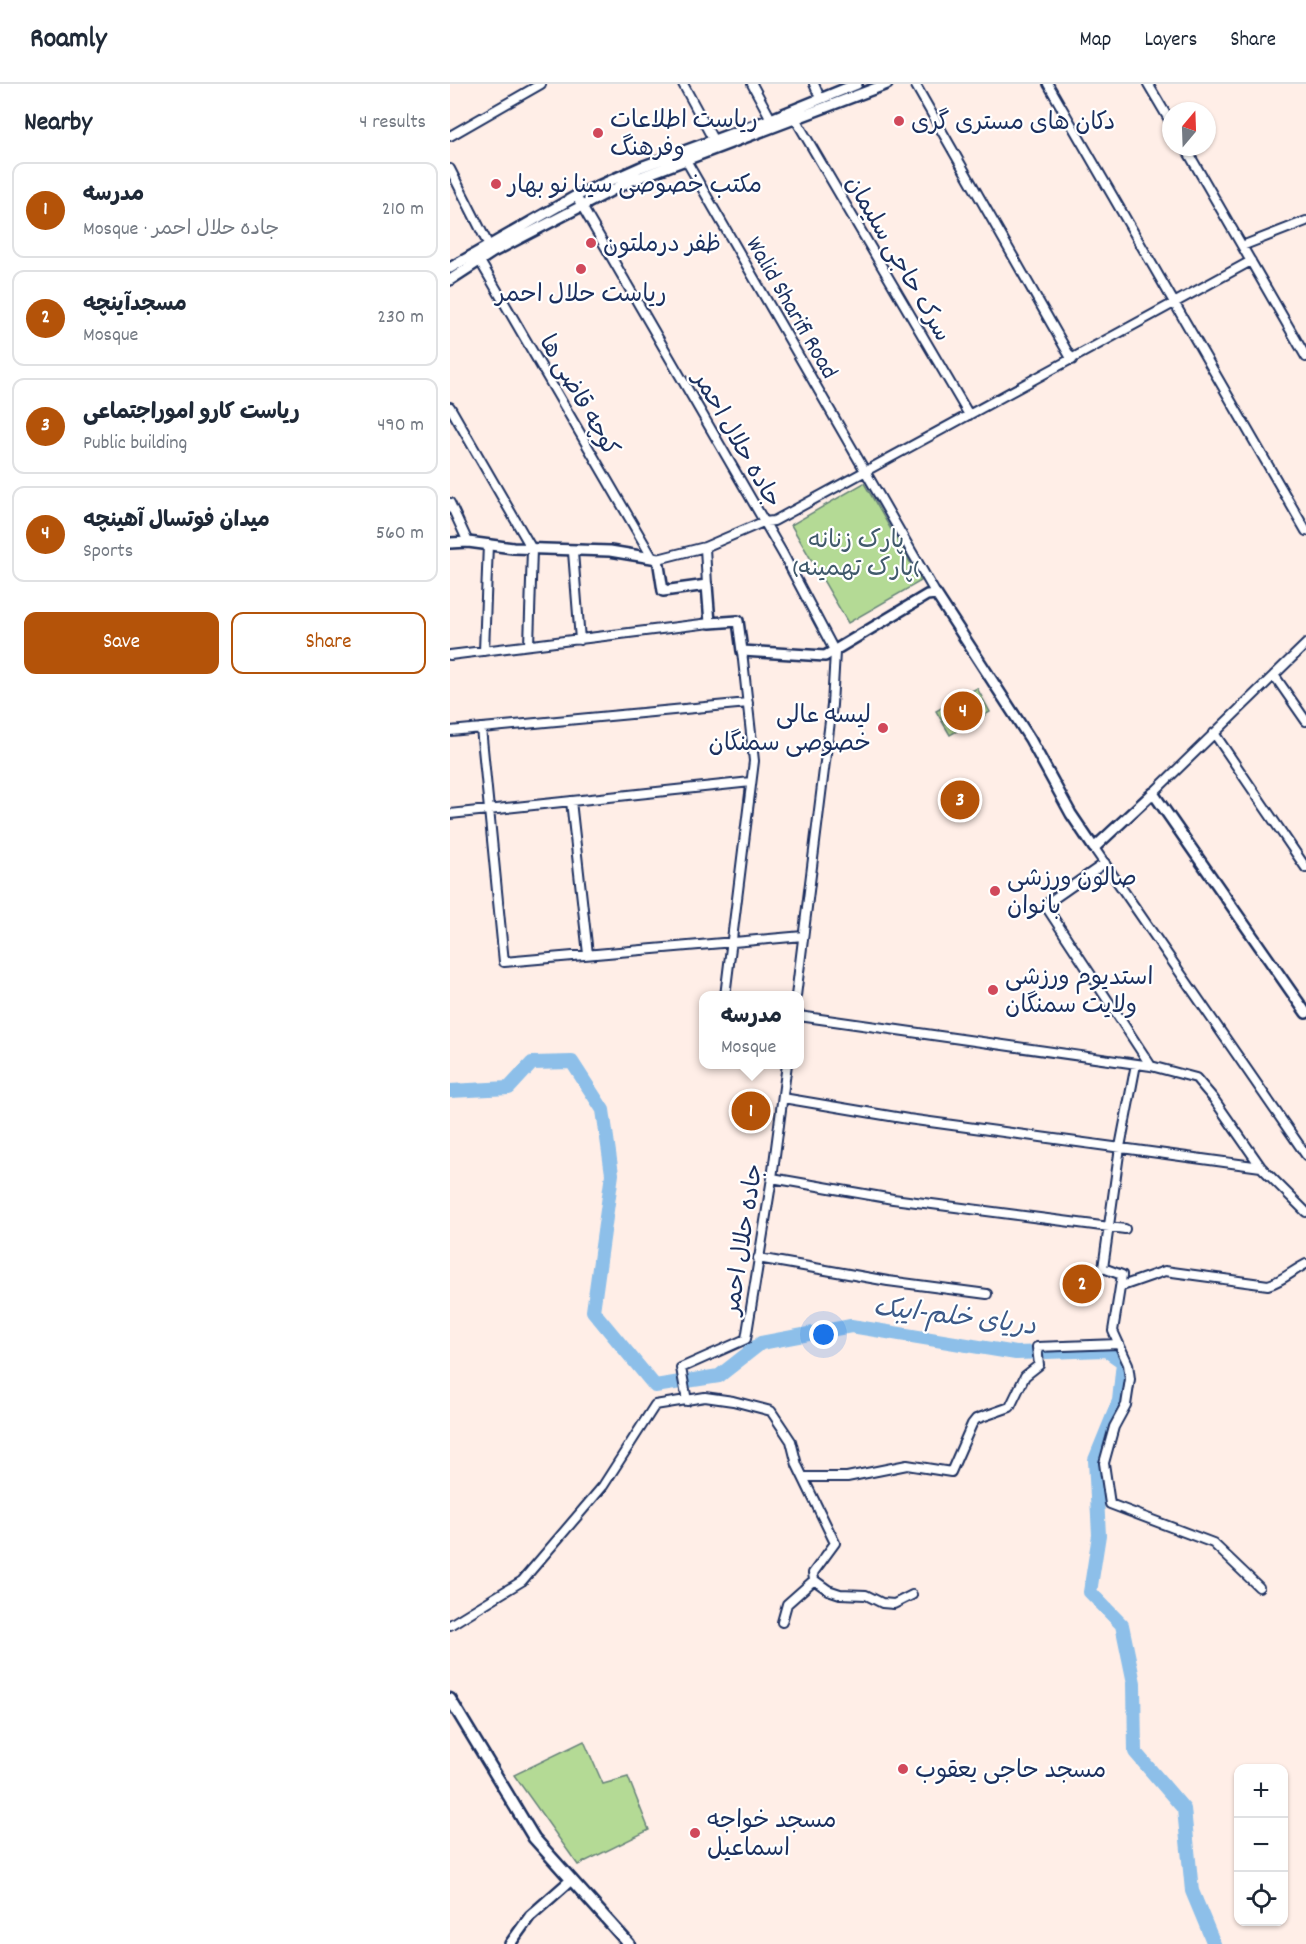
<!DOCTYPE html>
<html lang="en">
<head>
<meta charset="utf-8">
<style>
	:root { --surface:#fff; --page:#f6f6f7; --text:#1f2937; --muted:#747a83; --line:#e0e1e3; --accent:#b45309 }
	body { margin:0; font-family:Dekko,"Playpen Sans Arabic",sans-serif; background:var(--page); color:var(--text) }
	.controls { position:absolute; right:18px; bottom:18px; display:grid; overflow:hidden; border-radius:12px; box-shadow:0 2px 4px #0004 }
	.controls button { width:54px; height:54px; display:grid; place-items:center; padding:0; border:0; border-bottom:2px solid var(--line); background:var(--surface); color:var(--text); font:30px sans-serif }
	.compass { position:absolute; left:712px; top:18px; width:54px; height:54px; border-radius:50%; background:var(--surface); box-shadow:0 2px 4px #0004; rotate:19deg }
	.you { position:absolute; left:374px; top:1251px; width:21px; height:21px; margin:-15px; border:4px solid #fff; border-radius:50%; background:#1a73e8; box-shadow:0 0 0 9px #1a73e833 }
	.badge { display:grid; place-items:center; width:39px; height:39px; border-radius:50%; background:var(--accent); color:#fff; font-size:20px; font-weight:700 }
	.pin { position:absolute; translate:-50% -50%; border:3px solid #fff; box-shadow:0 2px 6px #0006 }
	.popup { position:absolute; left:249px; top:907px; width:105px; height:78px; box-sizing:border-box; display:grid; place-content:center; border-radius:12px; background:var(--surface); filter:drop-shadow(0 2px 4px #0005); font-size:20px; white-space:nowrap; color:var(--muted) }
	.popup b { font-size:22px; color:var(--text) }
	.popup::after { content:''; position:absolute; left:50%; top:100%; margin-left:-12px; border:12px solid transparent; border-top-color:var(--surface) }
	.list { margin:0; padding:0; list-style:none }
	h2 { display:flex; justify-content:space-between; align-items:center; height:78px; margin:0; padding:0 24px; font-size:26px }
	h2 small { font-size:20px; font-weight:400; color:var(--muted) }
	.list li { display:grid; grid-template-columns:39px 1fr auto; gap:18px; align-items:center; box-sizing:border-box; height:96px; margin:0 12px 12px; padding:0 12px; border:2px solid var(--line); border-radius:12px }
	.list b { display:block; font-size:22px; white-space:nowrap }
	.list p { margin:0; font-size:20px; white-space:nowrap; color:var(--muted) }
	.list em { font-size:20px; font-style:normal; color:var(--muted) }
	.actions { display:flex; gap:12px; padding:18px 24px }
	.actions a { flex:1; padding:14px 0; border:2px solid var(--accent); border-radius:12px; text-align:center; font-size:21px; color:var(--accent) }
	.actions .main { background:var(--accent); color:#fff }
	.icon { flex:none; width:33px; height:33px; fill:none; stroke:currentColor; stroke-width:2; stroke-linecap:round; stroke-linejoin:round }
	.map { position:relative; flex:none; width:856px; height:1860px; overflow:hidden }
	header { display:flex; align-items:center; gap:36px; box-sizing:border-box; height:84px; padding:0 30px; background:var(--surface); border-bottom:2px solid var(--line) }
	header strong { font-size:28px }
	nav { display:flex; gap:33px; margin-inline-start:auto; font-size:21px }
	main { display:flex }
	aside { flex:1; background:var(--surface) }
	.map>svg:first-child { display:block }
	.green { fill:#b4da95; stroke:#68847a; stroke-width:1.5 }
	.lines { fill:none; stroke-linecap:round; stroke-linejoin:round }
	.river { stroke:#8dbfe9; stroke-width:14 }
	.minor-casing { stroke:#1b2f5e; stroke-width:12 }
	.tertiary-casing { stroke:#1b2f5e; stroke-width:14 }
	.secondary-casing { stroke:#1b2f5e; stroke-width:15 }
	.minor { stroke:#fff; stroke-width:8 }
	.tertiary { stroke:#fff; stroke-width:9 }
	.secondary { stroke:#fff; stroke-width:10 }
	.poi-dot { fill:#d1495b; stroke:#fff; stroke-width:2 }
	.labels { text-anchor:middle; stroke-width:4.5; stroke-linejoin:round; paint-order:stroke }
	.poi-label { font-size:24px; fill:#1b2f5e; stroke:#fff; text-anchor:start }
	.street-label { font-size:24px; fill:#1b2f5e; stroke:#fff }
	.park-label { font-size:24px; fill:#415a6c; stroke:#fff }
	.water-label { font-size:26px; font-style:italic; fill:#3d5a88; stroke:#fff }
</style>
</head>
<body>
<header>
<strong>Roamly</strong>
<nav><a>Map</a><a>Layers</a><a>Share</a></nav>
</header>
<main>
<aside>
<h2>Nearby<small>4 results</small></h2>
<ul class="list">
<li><span class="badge">1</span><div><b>مدرسه</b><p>Mosque · جاده حلال احمر</p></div><em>210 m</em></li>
<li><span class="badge">2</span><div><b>مسجدآینچه</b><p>Mosque</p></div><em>230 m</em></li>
<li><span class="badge">3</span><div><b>ریاست کارو اموراجتماعی</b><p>Public building</p></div><em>490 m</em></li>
<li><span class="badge">4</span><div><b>میدان فوتسال آهینچه</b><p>Sports</p></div><em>560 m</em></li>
</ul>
<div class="actions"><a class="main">Save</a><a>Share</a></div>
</aside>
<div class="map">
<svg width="856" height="1860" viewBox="0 0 856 1860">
	<rect width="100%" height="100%" fill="#ffeee7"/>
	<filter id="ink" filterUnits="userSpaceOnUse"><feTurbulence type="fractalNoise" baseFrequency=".0167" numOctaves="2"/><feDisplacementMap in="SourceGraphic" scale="12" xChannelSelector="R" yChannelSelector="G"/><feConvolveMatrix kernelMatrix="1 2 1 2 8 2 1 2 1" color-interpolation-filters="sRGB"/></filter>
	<g filter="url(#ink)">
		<path class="green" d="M414 399 471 497 398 539 341 441Z
			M527 604 540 628 500 651 486 627Z
			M134 1657 153 1700 178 1693 199 1746 128 1781 64 1691Z"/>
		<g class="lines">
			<path class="river" d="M0 1007 59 1004 82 979 122 978 153 1026 162 1090 143 1227 205 1302 269 1292 311 1259 401 1242 566 1269 656 1266 673 1278 669 1317 645 1376 649 1451 640 1508 672 1541 684 1599 685 1668 734 1725 742 1807 764 1860"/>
			<g class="minor-casing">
				<path id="minor" d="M233 0 265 59
					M302 0 321 35
					M364 0 370 14
					M465 0 622 276
					M598 0 856 447
					M698 0 721 39
					M346 36 519 331
					M0 52 91 0
					M735 63 856 273
					M237 78 486 510
					M0 85 40 164
					M126 112 333 470 385 568 382 621 346 912
					M792 162 856 137
					M27 172 202 473
					M0 323 82 465 79 561
					M0 419 18 458
					M255 463 257 501
					M123 468 130 556
					M208 475 255 463 313 438 324 437 801 177
					M34 567 38 460
					M0 571 260 539
					M824 591 856 637
					M31 644 54 878 353 852
					M0 647 298 619
					M764 649 856 784
					M703 709 856 560
					M121 717 138 870
					M0 730 301 698
					M644 764 856 1071
					M655 779 599 818 597 824 701 982
					M275 912 304 677 292 567
					M349 932 701 982 746 994 763 1014 811 1083 856 1128
					M686 980 670 1063 653 1184 672 1191 663 1247 678 1280 680 1295 676 1321 664 1343 654 1379 660 1420 763 1459 809 1503
					M333 1014 458 1035 811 1083
					M322 1094 443 1115 675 1145
					M308 1174 438 1197 537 1210
					M672 1202 715 1187 818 1201C832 1197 842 1187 856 1180
					M237 1317 231 1284 296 1255 322 1094 337 980
					M354 1393H397L457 1381 501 1388 522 1340 526 1335 560 1323 575 1292 589 1281 587 1263 668 1260
					M364 1496 378 1506 390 1510 416 1511 432 1519 444 1520 462 1511
					M0 1541 72 1497 153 1402 205 1321 255 1313 283 1317 321 1327 341 1357 347 1381 385 1459 363 1489 364 1496 337 1520 332 1538"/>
			</g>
			<g class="tertiary-casing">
				<path id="tertiary" d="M0 184 126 112 191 83 321 35 407 0
					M0 196 43 168 180 97 437 0
					M0 459 18 458 63 464 160 467 208 475 213 507 257 501 260 539 288 537 292 567 375 572 477 511 486 510 580 655 621 730 644 764 703 709 856 929
					M60 1860 80 1832 121 1796"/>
			</g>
			<g class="secondary-casing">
				<path id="secondary" d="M0 1615 84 1754 179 1860"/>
			</g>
			<use href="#minor" class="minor"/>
			<use href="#tertiary" class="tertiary"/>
			<use href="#secondary" class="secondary"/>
		</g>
	</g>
	<g class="poi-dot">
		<circle cx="449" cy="37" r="6"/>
		<circle cx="148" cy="49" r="6"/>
		<circle cx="46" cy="100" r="6"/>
		<circle cx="141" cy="159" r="6"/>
		<circle cx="131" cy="185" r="6"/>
		<circle cx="433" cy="644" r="6"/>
		<circle cx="545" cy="807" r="6"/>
		<circle cx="543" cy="906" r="6"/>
		<circle cx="453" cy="1685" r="6"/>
		<circle cx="245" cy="1749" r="6"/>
	</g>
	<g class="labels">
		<g class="poi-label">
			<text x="160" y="43">ریاست اطلاعات<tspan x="160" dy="28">وفرهنگ</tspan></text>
			<text x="461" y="45">دکان های مستری گری</text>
			<text x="58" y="108">مکتب خصوصی سینا نو بهار</text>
			<text x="153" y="167">ظفر درملتون</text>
			<text x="131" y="217" text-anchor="middle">ریاست حلال احمر</text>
			<text x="421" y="638" text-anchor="end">لیسه عالی<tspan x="421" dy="28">خصوصی سمنگان</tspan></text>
			<text x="557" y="801">صالون ورزشی<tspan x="557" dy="28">بانوان</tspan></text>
			<text x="555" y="900">استدیوم ورزشی<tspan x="555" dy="28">ولایت سمنگان</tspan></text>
			<text x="465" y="1693">مسجد حاجی یعقوب</text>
			<text x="257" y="1743">مسجد خواجه<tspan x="257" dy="28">اسماعیل</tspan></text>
		</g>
		<g class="street-label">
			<text transform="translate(449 174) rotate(60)" y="8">سرک حاجی سلیمان</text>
			<text transform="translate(343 223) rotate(60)" y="8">Walid Sharifi Road</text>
			<text transform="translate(130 311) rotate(60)" y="8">کوچه قاضی ها</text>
			<text transform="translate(288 355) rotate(60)" y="8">جاده حلال احمر</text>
			<text transform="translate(292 1155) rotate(-81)" y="8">جاده حلال احمر</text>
		</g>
		<g class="park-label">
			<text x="406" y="463">پارک زنانه<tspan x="406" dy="28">(پارک تهمینه(</tspan></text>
		</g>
		<g class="water-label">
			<text transform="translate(505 1231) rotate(7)" y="9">دریای خلم-ایبک</text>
		</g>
	</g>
</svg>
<div class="controls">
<button>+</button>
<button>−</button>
<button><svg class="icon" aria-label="locate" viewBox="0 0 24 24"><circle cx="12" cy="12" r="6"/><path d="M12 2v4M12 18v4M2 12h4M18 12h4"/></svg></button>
</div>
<svg class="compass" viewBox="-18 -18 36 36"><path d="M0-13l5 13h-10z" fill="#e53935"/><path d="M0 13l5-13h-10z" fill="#747a83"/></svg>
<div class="you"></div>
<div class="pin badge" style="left:301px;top:1027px">1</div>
<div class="popup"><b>مدرسه</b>Mosque</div>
<div class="pin badge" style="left:632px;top:1200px">2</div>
<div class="pin badge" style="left:510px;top:716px">3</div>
<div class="pin badge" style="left:513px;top:627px">4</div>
</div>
</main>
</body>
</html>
